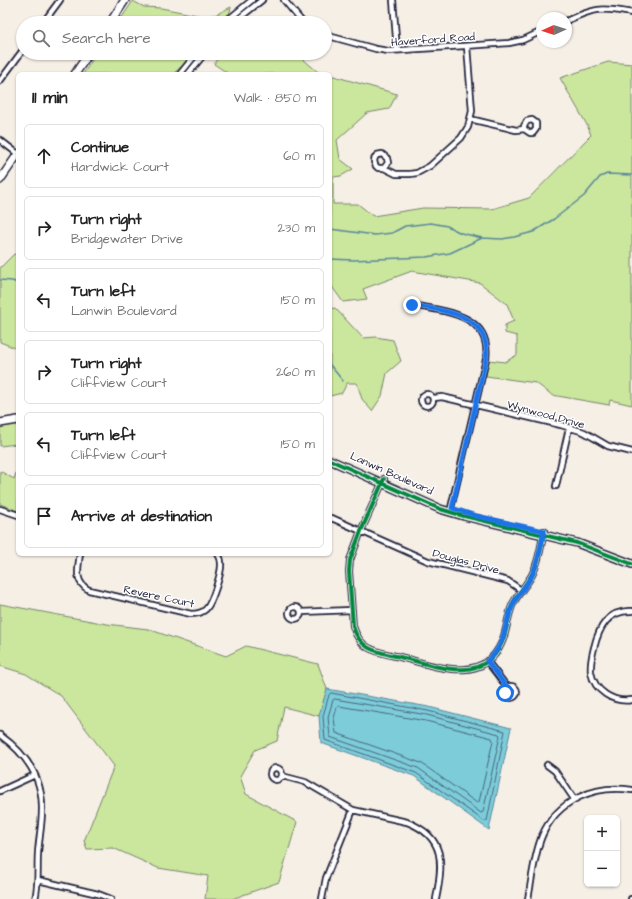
<!DOCTYPE html>
<html lang="en">
<head>
<meta charset="utf-8">
<style>
	:root { --surface:#fff; --page:#f6f6f6; --text:#222; --muted:#767676; --line:#e0e0e0 }
	body { margin:0; font-family:"Architects Daughter",sans-serif; background:var(--page); color:var(--text) }
	.controls { position:absolute; right:12px; bottom:12px; display:grid; overflow:hidden; border-radius:6px; box-shadow:0 1px 3px #0004 }
	.controls button { width:36px; height:36px; display:grid; place-items:center; padding:0; border:0; border-bottom:1px solid var(--line); background:var(--surface); color:var(--text); font:20px sans-serif }
	.compass { position:absolute; left:536px; top:12px; width:36px; height:36px; border-radius:50%; background:var(--surface); box-shadow:0 1px 3px #0004; rotate:267deg }
	.stop { position:absolute; width:12px; height:12px; margin:-9px; border:3px solid #1a73e8; border-radius:50%; background:#fff }
	.stop.end { background:#1a73e8; border-color:#fff; box-shadow:0 1px 4px #0008 }
	.list { margin:0; padding:0; list-style:none }
	h2 { display:flex; justify-content:space-between; align-items:center; height:52px; margin:0; padding:0 16px; font-size:17px }
	h2 small { font-size:13px; font-weight:400; color:var(--muted) }
	.list li { display:grid; grid-template-columns:26px 1fr auto; gap:12px; align-items:center; box-sizing:border-box; height:64px; margin:0 8px 8px; padding:0 8px; border:1px solid var(--line); border-radius:6px }
	.list b { display:block; font-size:15px; white-space:nowrap }
	.list p { margin:0; font-size:13px; white-space:nowrap; color:var(--muted) }
	.list em { font-size:13px; font-style:normal; color:var(--muted) }
	.icon { flex:none; width:22px; height:22px; fill:none; stroke:currentColor; stroke-width:2; stroke-linecap:round; stroke-linejoin:round }
	.map { position:relative; flex:none; width:632px; height:899px; overflow:hidden }
	.search { position:absolute; background:var(--surface); box-shadow:0 1px 3px #0004; left:16px; top:16px; width:316px; height:44px; display:flex; align-items:center; gap:10px; box-sizing:border-box; padding:0 14px; border-radius:22px; color:var(--muted); font-size:15px }
	.panel { position:absolute; background:var(--surface); box-shadow:0 1px 3px #0004; left:16px; top:72px; width:316px; height:484px; border-radius:6px }
	.map>svg:first-child { display:block }
	.green { fill:#cbe69d; stroke:#76846c }
	.water { fill:#7dccda; stroke:#59889a }
	.lines { fill:none; stroke-linecap:round; stroke-linejoin:round }
	.shore { stroke:#46667b; stroke-width:1 }
	.stream { stroke:#59889a; stroke-width:1.5 }
	.street-casing { stroke:#22223b; stroke-width:8 }
	.secondary-casing { stroke:#22223b; stroke-width:10 }
	.primary-casing { stroke:#22223b; stroke-width:10 }
	.street { stroke:#fff; stroke-width:4.5 }
	.secondary { stroke:#fff; stroke-width:7 }
	.primary { stroke:#fff; stroke-width:7 }
	.cycleway-casing { stroke:#fff; stroke-width:6 }
	.cycleway { stroke:#00873e; stroke-width:4 }
	.route { stroke:#1a73e8; stroke-width:5 }
	.labels { text-anchor:middle; stroke-width:3; stroke-linejoin:round; paint-order:stroke }
	.street-label { font-size:11px; fill:#22223b; stroke:#fff }
</style>
</head>
<body>
<div class="map">
<svg width="632" height="899" viewBox="0 0 632 899">
	<rect width="100%" height="100%" fill="#f6efe6"/>
	<filter id="ink" filterUnits="userSpaceOnUse"><feTurbulence type="fractalNoise" baseFrequency=".025" numOctaves="2"/><feDisplacementMap in="SourceGraphic" scale="8" xChannelSelector="R" yChannelSelector="G"/><feConvolveMatrix kernelMatrix="1 2 1 2 8 2 1 2 1" color-interpolation-filters="sRGB"/></filter>
	<g filter="url(#ink)">
		<path class="green" d="M133 1 144 7 161 8 202 16 215 15 231 7 230 12 219 23H118Z
			M97 53H192L183 65 173 74H83Z
			M221 53H233L241 56 248 53H296L318 72 326 74H229L214 64Z
			M608 62 632 64V405L610 400 609 405 552 395 536 383 486 376 489 360 505 362 517 355V336L505 333V325L514 321 507 304 480 283 412 271 363 289 367 299 343 302 330 284V75L397 94 389 109 367 113 337 140 340 159 353 169 341 176 333 177V204H358L373 216 423 208 492 209 529 198 591 135 587 125 560 78Z
			M14 254 18 255V349L0 342V268Z
			M335 308 363 338 376 337 393 340 401 361 387 373 382 396 372 411 362 399 357 383H347L342 393 330 396V309Z
			M18 422V449L17 444 0 446V425Z
			M18 467V511L0 504V471L14 479Z
			M0 604 107 624 148 629 226 656 246 646 318 664 327 689 319 716 284 707 277 741 255 750 240 776 246 794 297 822 279 882 232 899H205L208 876 158 868 113 848 87 849 84 841 114 766 61 696 26 674 0 666Z"/>
		<path class="water" d="M327 689 429 707 511 728 489 830 414 776 321 743 319 716Z"/>
		<g class="lines">
			<path class="shore" d="M331 693 428 711 505 731 487 821H484L416 773 325 740 323 716 329 695Z
				M335 699 427 715 499 734 500 736 483 812 481 813 418 768 330 737 328 717 333 700Z
				M339 706 426 721 492 738 493 741 479 802 477 803 421 763 336 733 334 718 337 707Z"/>
			<path class="stream" d="M330 229 375 235 392 233 405 226 431 223 447 226 461 233 482 238 502 239 514 237 533 232 554 219 584 196 600 177 607 174 632 175
				M330 259 353 260 426 257 450 253 482 238
				M0 280 12 281 18 283
				M330 365 343 381"/>
			<g class="street-casing">
				<path id="street" d="M284 0 303 23
					M393 0 397 50
					M566 21C595 8 600 7 632 13
					M43 23 60 0
					M224 23 252 0
					M233 23 262 0
					M325 35 376 49 388 51 509 43 523 40 542 31
					M180 74 197 53
					M188 74 205 53
					M0 81 23 50
					M470 119 516 130 524 129 530 133H533L536 129V123L532 120 527 121 524 126V129
					M0 140 18 154
					M384 168 388 163 387 158 382 154 377 155C373 159 373 164 378 168H384L396 174H410L417 173 430 166 461 138 468 127 472 111 467 46
					M411 305C444 311 492 314 486 359L450 512
					M421 400a6 6 0 1 1 12 0a6 6 0 1 1-12 0Z
					M434 398 442 397 561 425 584 432 608 446 632 452
					M384 479 361 531 350 560 349 571 353 626C360 651 378 652 400 657 433 665 482 686 501 644 507 632 507 618 512 606 517 594 526 586 532 575 539 562 541 546 544 531
					M556 486 569 428
					M0 509 18 515
					M330 518 334 519 428 561 508 581 521 590
					M80 554C78 568 74 582 89 590L191 614C197 614 202 613 206 609 212 603 222 572 221 563 221 560 220 557 218 554
					M289 613a6 6 0 1 1 12 0a6 6 0 1 1-12 0Z
					M632 611C608 610 599 627 594 648 592 656 590 663 591 672 594 691 613 703 632 700
					M301 612 352 610
					M487 661 507 687
					M505 692a6 6 0 1 1 12 0a6 6 0 1 1-12 0Z
					M0 735C25 753 43 778 42 810 42 824 39 839 38 853 37 869 39 884 35 899
					M547 765 555 771 574 799
					M270 774a6 6 0 1 1 12 0a6 6 0 1 1-12 0Z
					M282 776 305 782 353 810 407 822C446 837 443 864 436 899
					M0 791 35 775
					M38 880 98 894 111 899
					M322 899 326 878 353 810
					M528 899C532 879 534 855 542 836 557 800 595 784 632 790
					M631 899H632"/>
			</g>
			<g class="secondary-casing">
				<path id="secondary" d="M0 423 18 420
					M330 460 440 509 464 516 577 543 632 564"/>
			</g>
			<g class="primary-casing">
				<path id="primary" d="M110 23 125 0
					M75 74 89 53
					M0 180 18 154"/>
			</g>
			<use href="#street" class="street"/>
			<use href="#secondary" class="secondary"/>
			<use href="#primary" class="primary"/>
			<g class="cycleway-casing">
				<path id="cycleway" d="M330 460 440 509 464 516 577 543 632 564
					M384 479 361 531 350 560 349 571 353 626C360 651 378 652 400 657 433 665 482 686 501 644 507 632 507 618 512 606 517 594 526 586 532 575 539 562 541 546 544 531"/>
			</g>
			<use href="#cycleway" class="cycleway"/>
		</g>
	</g>
	<g class="lines" filter="url(#ink)">
		<path class="route" d="M412 305C444 311 492 314 486 359L452 508 476 516 544 531C541 545 539 560 533 573 528 585 517 594 512 607 503 628 506 645 487 661L507 687 505 693"/>
	</g>
	<g class="labels">
		<g class="street-label">
			<text transform="translate(433 39) rotate(-4)" y="4">Haverford Road</text>
			<text transform="translate(546 414) rotate(15)" y="4">Wynwood Drive</text>
			<text transform="translate(392 473) rotate(24)" y="4">Lanwin Boulevard</text>
			<text transform="translate(466 561) rotate(15)" y="4">Douglas Drive</text>
			<text transform="translate(159 596) rotate(12)" y="4">Revere Court</text>
		</g>
	</g>
</svg>
<div class="controls">
<button>+</button>
<button>−</button>
</div>
<svg class="compass" viewBox="-18 -18 36 36"><path d="M0-13l5 13h-10z" fill="#e53935"/><path d="M0 13l5-13h-10z" fill="#767676"/></svg>
<div class="stop" style="left:505px;top:693px"></div>
<div class="stop end" style="left:412px;top:305px"></div>
<div class="search"><svg class="icon" aria-label="search" viewBox="0 0 24 24"><circle cx="10" cy="10" r="6"/><path d="M15 15l6 6"/></svg>Search here</div>
<section class="panel">
<h2>11 min<small>Walk · 850 m</small></h2>
<ul class="list">
<li><svg class="icon" aria-label="ahead" viewBox="0 0 24 24"><path d="M12 20V5M6 11l6-6 6 6"/></svg><div><b>Continue</b><p>Hardwick Court</p></div><em>60 m</em></li>
<li><svg class="icon" aria-label="right" viewBox="0 0 24 24"><path d="M7 20v-9h11M14 6l5 5-5 5"/></svg><div><b>Turn right</b><p>Bridgewater Drive</p></div><em>230 m</em></li>
<li><svg class="icon" aria-label="left" viewBox="0 0 24 24"><path d="M17 20v-9H6M10 6l-5 5 5 5"/></svg><div><b>Turn left</b><p>Lanwin Boulevard</p></div><em>150 m</em></li>
<li><svg class="icon" aria-label="right" viewBox="0 0 24 24"><path d="M7 20v-9h11M14 6l5 5-5 5"/></svg><div><b>Turn right</b><p>Cliffview Court</p></div><em>260 m</em></li>
<li><svg class="icon" aria-label="left" viewBox="0 0 24 24"><path d="M17 20v-9H6M10 6l-5 5 5 5"/></svg><div><b>Turn left</b><p>Cliffview Court</p></div><em>150 m</em></li>
<li><svg class="icon" aria-label="arrive" viewBox="0 0 24 24"><path d="M6 21V4h12l-3 4 3 4H6"/></svg><div><b>Arrive at destination</b></div></li>
</ul>
</section>
</div>
</body>
</html>
